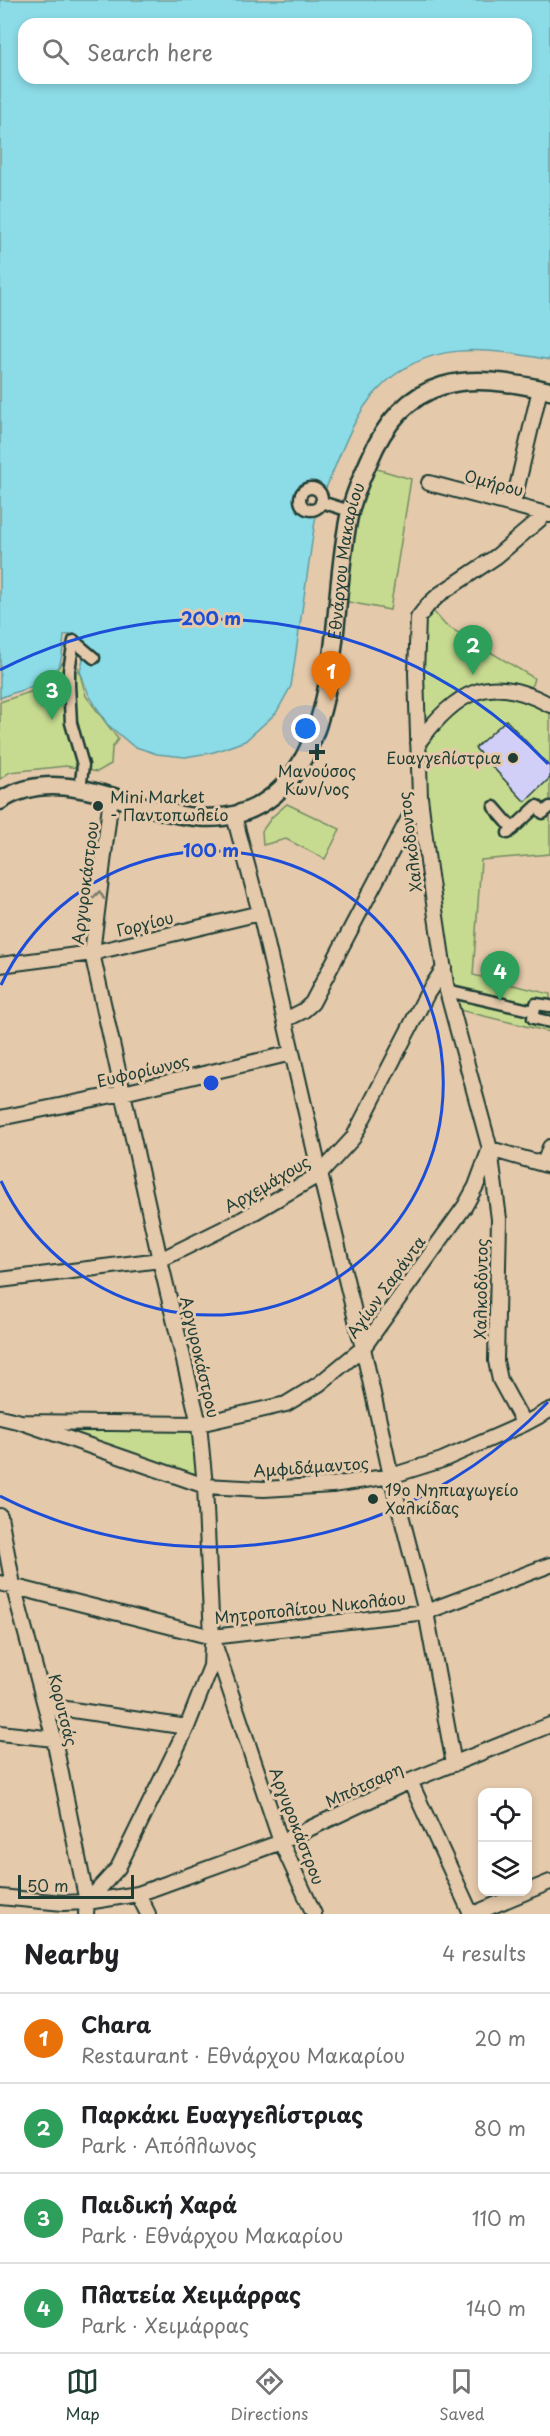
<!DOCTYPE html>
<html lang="en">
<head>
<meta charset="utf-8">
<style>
	:root { --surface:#fff; --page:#f2f2f2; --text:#202124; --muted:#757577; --line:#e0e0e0; --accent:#1f3d34 }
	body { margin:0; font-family:"Playpen Sans",sans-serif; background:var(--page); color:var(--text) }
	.controls { position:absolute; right:18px; bottom:18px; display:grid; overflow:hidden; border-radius:12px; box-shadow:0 3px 9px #0003 }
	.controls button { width:54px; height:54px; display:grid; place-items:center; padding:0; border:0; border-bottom:2px solid var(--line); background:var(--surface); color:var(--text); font:30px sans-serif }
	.scale { position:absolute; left:18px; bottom:15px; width:116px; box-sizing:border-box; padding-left:6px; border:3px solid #1f3d34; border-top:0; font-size:16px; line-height:21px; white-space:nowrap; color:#1f3d34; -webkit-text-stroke:4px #e4c9ab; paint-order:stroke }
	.you { position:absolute; left:306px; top:729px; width:21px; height:21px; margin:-15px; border:4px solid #fff; border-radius:50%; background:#1a73e8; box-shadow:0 0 0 9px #1a73e833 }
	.badge { display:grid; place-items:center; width:39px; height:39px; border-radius:50%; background:var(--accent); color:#fff; font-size:20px; font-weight:700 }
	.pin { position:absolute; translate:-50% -50px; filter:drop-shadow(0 2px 3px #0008) }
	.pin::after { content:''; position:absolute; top:32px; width:21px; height:18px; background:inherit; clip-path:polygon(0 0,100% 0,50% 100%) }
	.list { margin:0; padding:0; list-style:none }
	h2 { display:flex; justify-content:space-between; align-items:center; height:78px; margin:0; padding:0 24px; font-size:26px }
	h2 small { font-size:20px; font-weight:400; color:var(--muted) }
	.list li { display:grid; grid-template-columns:39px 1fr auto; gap:18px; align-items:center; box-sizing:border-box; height:90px; padding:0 24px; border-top:2px solid var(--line) }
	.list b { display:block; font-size:22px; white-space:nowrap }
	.list p { margin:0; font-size:20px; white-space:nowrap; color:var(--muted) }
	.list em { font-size:20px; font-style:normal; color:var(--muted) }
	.icon { flex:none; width:33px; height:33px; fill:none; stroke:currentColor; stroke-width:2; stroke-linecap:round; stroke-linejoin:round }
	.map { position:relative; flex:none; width:550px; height:1914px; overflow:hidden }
	.search { position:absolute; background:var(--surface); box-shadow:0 3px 9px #0003; left:18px; right:18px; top:18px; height:66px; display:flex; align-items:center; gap:15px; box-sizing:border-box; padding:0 21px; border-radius:18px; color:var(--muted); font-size:22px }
	.sheet { height:438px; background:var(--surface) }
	nav { display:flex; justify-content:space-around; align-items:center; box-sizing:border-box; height:84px; border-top:2px solid var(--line); background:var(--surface); font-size:16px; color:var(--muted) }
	nav a { display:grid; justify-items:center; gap:3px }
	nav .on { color:var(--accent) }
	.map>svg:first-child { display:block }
	.green { fill:#c7db90; stroke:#738c62; stroke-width:1.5 }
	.water { fill:#8cdce8; stroke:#609ca0; stroke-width:1.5; fill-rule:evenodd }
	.building { fill:#d1cff8; stroke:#1f3d34; stroke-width:1.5 }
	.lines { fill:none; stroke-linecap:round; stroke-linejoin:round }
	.pedestrian-casing { stroke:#1f3d34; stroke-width:15 }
	.minor-casing { stroke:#1f3d34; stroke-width:18 }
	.tertiary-casing { stroke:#1f3d34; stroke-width:21 }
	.pedestrian { stroke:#e4c9ab; stroke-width:10 }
	.minor { stroke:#e4c9ab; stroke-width:14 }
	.tertiary { stroke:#e4c9ab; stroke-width:16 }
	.oneway { stroke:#787c6a }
	.ring { fill:none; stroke:#1d4ed8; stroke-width:3 }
	.poi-dot { fill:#1f3d34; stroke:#e4c9ab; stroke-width:2 }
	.labels { text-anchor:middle; stroke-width:6; stroke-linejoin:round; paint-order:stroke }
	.street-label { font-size:16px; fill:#1f3d34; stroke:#e4c9ab }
	.poi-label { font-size:16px; fill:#1f3d34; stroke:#e4c9ab; text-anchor:start }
	.centre { fill:#1d4ed8; stroke:#e4c9ab; stroke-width:3 }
	.ring-label { font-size:18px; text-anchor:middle; font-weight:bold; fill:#1d4ed8; stroke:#e4c9ab; stroke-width:6; stroke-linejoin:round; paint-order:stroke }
</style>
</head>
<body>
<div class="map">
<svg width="550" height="1914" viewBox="0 0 550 1914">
	<rect width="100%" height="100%" fill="#e4c9ab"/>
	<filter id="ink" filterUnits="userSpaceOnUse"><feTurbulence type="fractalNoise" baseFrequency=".0167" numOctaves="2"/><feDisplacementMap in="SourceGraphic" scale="12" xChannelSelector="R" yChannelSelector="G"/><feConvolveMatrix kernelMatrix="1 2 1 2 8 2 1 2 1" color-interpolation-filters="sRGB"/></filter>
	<g filter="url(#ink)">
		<path class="green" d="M367 466 411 479 390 610 338 600Z
			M428 605 445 625 534 678 529 695 550 705V854L481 860 473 975 550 994V1032L451 1008 428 862 418 618Z
			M63 662 78 667 86 696 118 739 112 748 111 764 97 772 66 766 10 772 0 779V702L33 691 46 681Z
			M287 804 340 829 325 859 286 839 263 845 262 831 272 817Z
			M21 1422 199 1424 205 1486Z"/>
		<path class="water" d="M0 0H550V360C487 348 426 338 377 391 352 417 340 457 325 490L309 485 297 494V502L300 508 316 514 291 686 276 713 245 741 214 752 185 757 157 754 133 746 107 724 89 695 80 671 84 655 97 658 77 634 64 635C63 644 63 655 60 663 49 686 20 689 0 698ZM24 24H526V78H24Z"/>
		<path class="building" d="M506 720 550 767V778L525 802 475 748Z"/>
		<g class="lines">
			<g class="pedestrian-casing">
				<path id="pedestrian" d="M300 499a11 11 0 1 1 22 0a11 11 0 1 1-22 0Z
					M321 502 350 511
					M80 790 83 765 71 723 69 685V670L74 641 94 658
					M494 807 513 829
					M508 833 537 806 543 813 550 807
					M447 991 534 1011
					M550 1006 536 1004 533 1018 550 1022"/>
			</g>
			<g class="minor-casing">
				<path id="minor" d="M429 483 550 515
					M513 504 540 389
					M418 743C456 692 489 671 550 705
					M111 797 92 953 160 1260 199 1424 205 1486 212 1637 281 1842 314 1914
					M234 816 260 913 320 1174 363 1348 391 1476 426 1612 454 1764
					M0 965 92 953 260 913
					M285 1020 303 1011 312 1003 420 797
					M0 1118 123 1093 292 1053
					M490 1149 550 1166
					M544 1164 550 1147
					M0 1280 160 1260 241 1220 320 1174 353 1138 427 994 444 968
					M0 1417 21 1422 205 1486 264 1489 332 1485 391 1476 442 1460 524 1424 550 1410
					M21 1422 199 1424 286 1404 319 1384 363 1348 465 1206 476 1186 489 1151
					M524 1424 500 1380 496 1361 499 1219 490 1149 447 991 428 862 420 797 416 673 418 618 428 605 440 594 497 556 546 514
					M0 1516 13 1585 54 1739 87 1902 86 1914
					M0 1583 212 1637 426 1612 550 1565
					M46 1706 187 1727
					M0 1733 54 1739
					M410 1781 471 1914
					M528 1891 550 1882
					M138 1894 148 1914
					M0 1897 63 1903 87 1902 138 1894 281 1842 410 1781 550 1725
					M87 1902 118 1868 187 1727 211 1666 212 1645
					M473 1914 526 1892"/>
			</g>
			<g class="tertiary-casing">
				<g id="tertiary">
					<path id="s1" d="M0 801C84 746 188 865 274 795 345 736 330 596 350 512 354 494 362 477 369 461 405 373 468 372 550 391"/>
				</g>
			</g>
			<use href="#pedestrian" class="pedestrian"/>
			<use href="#minor" class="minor"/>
			<use href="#tertiary" class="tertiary"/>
		</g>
		<defs><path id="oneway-chevron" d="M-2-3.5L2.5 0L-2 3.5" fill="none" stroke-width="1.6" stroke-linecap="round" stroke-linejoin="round" transform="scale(1.5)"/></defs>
		<use class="oneway" href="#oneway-chevron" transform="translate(99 895) rotate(-83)"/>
	</g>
	<g class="ring">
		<path d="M1 985A232 232 0 1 1 1 1181"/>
		<path d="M548 1402A464 464 0 0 1 0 1496M0 670A464 464 0 0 1 548 764"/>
	</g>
	<g class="poi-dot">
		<path d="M314 743h6v6h6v6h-6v6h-6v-6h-6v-6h6z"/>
		<circle cx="513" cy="758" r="6"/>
		<circle cx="98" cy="806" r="6"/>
		<circle cx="373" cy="1499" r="6"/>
	</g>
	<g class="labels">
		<g class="street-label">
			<text transform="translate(494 483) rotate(15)" y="6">Ομήρου</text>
			<text dy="6" stroke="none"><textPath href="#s1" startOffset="536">Εθνάρχου Μακαρίου</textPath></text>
			<text transform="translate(410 842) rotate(-97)" y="6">Χαλκόδοντος</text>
			<text transform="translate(85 883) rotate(-83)" y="6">Αργυροκάστρου</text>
			<text transform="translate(145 924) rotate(-14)" y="6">Γοργίου</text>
			<text transform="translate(143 1071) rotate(-13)" y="6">Ευφορίωνος</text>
			<text transform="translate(267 1184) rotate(-30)" y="6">Αρχεμάχους</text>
			<text transform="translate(386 1287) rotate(-54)" y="6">Αγίων Σαράντα</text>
			<text transform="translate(481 1289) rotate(-89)" y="6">Χαλκοδόντος</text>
			<text transform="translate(200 1357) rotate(77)" y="6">Αργυροκάστρου</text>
			<text transform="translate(311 1467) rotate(-4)" y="6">Αμφιδάμαντος</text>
			<text transform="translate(310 1608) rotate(-6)" y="6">Μητροπολίτου Νικολάου</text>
			<text transform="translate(63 1710) rotate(76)" y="6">Κορυτσάς</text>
			<text transform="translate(364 1785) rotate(-25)" y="6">Μπότσαρη</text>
			<text transform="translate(297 1826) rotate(69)" y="6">Αργυροκάστρου</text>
		</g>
		<g class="poi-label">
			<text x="501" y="764" text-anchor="end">Ευαγγελίστρια</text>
			<text x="317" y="777" text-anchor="middle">Μανούσος<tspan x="317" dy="18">Κων/νος</tspan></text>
			<text x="110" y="803">Mini Market<tspan x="110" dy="18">- Παντοπωλείο</tspan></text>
			<text x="385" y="1496">19ο Νηπιαγωγείο<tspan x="385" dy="18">Χαλκίδας</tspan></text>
		</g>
	</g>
	<circle cx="211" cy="1083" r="9" class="centre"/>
	<g class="ring-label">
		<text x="211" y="625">200 m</text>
		<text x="211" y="857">100 m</text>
	</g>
</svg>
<div class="controls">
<button><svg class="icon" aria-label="locate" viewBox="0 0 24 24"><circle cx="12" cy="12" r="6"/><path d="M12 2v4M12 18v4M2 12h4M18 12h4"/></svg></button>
<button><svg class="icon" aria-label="layers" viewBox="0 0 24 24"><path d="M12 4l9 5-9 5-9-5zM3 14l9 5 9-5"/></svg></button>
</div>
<div class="scale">50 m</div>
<div class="you"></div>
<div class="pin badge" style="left:331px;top:701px;background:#e8710a">1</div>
<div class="pin badge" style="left:473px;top:675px;background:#2e9e5b">2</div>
<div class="pin badge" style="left:52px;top:720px;background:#2e9e5b">3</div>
<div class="pin badge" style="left:500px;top:1001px;background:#2e9e5b">4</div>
<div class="search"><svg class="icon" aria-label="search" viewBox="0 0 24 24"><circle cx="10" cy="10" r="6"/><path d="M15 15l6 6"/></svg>Search here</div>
</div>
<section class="sheet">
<h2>Nearby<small>4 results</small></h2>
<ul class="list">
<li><span class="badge" style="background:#e8710a">1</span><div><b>Chara</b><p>Restaurant · Εθνάρχου Μακαρίου</p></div><em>20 m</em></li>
<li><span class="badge" style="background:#2e9e5b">2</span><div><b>Παρκάκι Ευαγγελίστριας</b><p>Park · Απόλλωνος</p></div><em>80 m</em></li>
<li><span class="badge" style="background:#2e9e5b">3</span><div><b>Παιδική Χαρά</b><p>Park · Εθνάρχου Μακαρίου</p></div><em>110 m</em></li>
<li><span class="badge" style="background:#2e9e5b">4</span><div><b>Πλατεία Χειμάρρας</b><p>Park · Χειμάρρας</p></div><em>140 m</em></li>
</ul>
</section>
<nav>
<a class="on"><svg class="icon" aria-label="map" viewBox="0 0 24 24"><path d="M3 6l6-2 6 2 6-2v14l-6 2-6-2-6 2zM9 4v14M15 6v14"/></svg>Map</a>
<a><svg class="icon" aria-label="directions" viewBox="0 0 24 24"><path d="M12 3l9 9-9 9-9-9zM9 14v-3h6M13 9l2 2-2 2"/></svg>Directions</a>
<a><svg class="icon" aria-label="saved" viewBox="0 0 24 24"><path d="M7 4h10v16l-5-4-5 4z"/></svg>Saved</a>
</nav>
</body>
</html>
